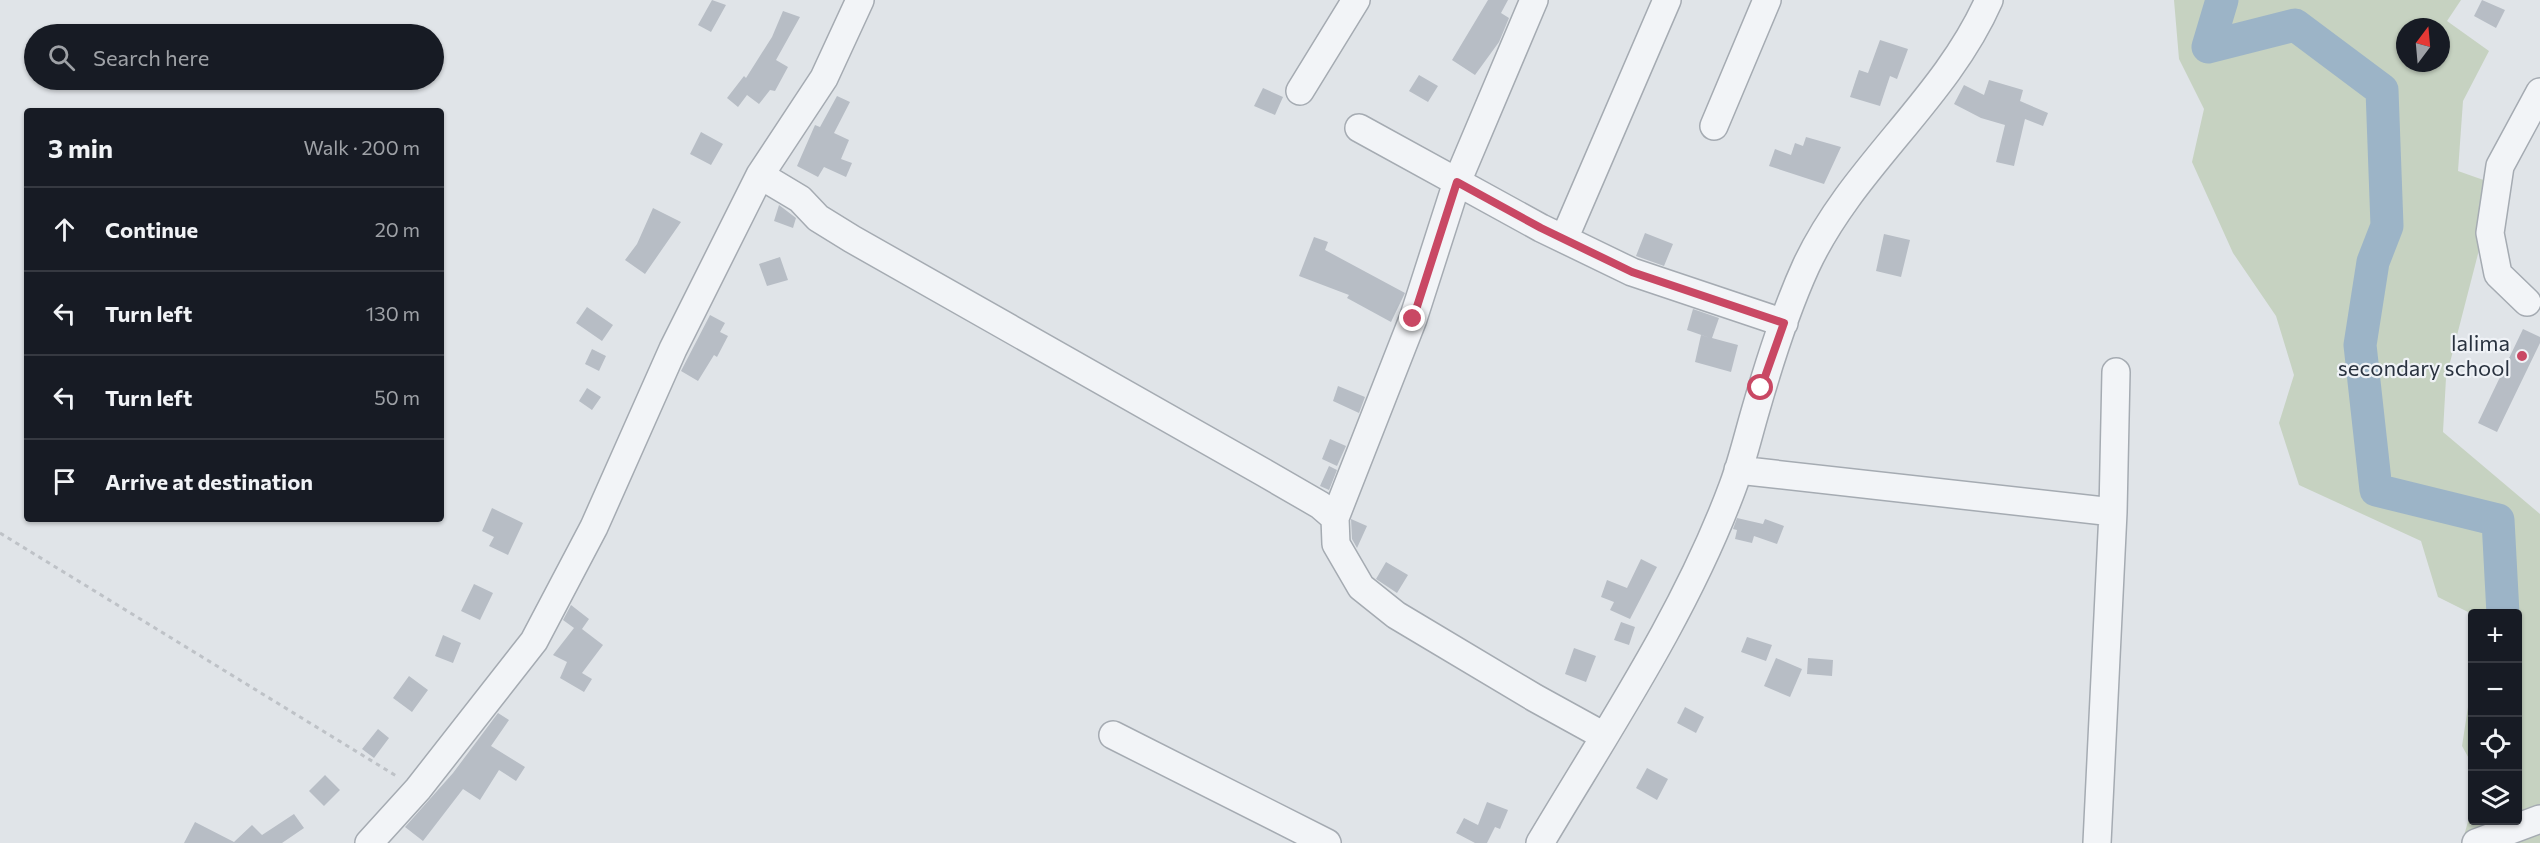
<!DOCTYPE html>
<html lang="en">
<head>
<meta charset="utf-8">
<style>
	:root { --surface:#171b24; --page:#20242c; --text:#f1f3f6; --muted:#9ea1a6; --line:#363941 }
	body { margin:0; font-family:Commissioner,sans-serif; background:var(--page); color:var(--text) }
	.controls { position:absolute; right:18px; bottom:18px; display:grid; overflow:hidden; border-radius:6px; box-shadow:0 2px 4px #0004 }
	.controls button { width:54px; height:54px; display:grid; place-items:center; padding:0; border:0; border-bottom:2px solid var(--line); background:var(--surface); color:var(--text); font:30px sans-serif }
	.compass { position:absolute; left:2396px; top:18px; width:54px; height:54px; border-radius:50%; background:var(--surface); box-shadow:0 2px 4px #0004; rotate:16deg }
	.stop { position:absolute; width:18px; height:18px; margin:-14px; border:4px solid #c94864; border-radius:50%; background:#fff }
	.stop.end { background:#c94864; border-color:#fff; box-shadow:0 2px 6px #0008 }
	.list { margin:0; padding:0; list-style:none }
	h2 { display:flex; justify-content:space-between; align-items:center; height:78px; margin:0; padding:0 24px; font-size:26px }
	h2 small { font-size:20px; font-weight:400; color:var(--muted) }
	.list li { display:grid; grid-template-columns:39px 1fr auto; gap:18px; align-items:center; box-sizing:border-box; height:84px; padding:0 24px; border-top:2px solid var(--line) }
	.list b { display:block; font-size:22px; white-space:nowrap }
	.list em { font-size:20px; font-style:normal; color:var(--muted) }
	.icon { flex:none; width:33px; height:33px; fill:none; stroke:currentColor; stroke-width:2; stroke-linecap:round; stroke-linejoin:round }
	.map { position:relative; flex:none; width:2540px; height:843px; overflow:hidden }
	.search { position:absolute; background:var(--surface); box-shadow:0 2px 4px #0004; left:24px; top:24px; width:420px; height:66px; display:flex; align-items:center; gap:15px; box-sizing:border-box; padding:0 21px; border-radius:33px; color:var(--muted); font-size:22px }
	.panel { position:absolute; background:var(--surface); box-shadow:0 2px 4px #0004; left:24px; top:108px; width:420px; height:414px; border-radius:6px }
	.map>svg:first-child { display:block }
	.green { fill:#c6d2c1; fill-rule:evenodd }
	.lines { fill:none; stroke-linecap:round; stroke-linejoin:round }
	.river { stroke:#9cb4c7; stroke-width:33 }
	.building { fill:#b7bdc5 }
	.minor-casing { stroke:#a5abb2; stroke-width:30 }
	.path { stroke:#bec2c7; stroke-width:3; stroke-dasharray:4.5 4.5; stroke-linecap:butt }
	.minor { stroke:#f2f4f7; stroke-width:27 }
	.route { stroke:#c94864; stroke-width:8 }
	.poi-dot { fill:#c94864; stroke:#eff2f6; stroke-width:2 }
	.labels { text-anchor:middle; stroke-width:4.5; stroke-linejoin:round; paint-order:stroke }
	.poi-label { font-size:22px; fill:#29323f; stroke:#eff2f6; text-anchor:end }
</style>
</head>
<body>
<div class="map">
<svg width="2540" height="843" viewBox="0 0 2540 843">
	<rect width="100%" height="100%" fill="#e0e4e8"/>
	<path class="green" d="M2174 0H2461L2447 21 2489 51 2463 101 2458 171 2492 183 2479 250 2446 378 2443 432 2540 514V843H2462L2472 807V820H2518V614H2472L2438 597 2421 541 2299 485 2279 423 2294 375 2276 316 2233 253 2192 162 2204 109 2179 59ZM2405 27H2441V63H2405Z
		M2472 644V764L2462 746 2470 694Z"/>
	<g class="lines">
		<path class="river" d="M2222 0 2208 47 2295 25 2382 90 2387 226 2373 262 2360 345 2376 490 2498 520 2503 614"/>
	</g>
	<path class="building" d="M712 0 726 5 711 32 698 25Z
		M1488 0H1508L1501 13 1509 18 1499 42 1475 75 1452 60Z
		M2482 0 2505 10 2496 28 2474 16Z
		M783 11 800 17 776 60 788 67 775 91 770 90 759 104 747 95 738 107 727 98 744 76 746 78 772 37Z
		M1880 40 1908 49 1897 79 1890 76 1880 106 1850 97 1859 70 1868 73Z
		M1419 75 1438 86 1428 102 1409 91Z
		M1989 80 2023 90 2020 101 2048 113 2043 126 2025 119 2014 166 1996 162 2005 125 1981 118 1954 104 1964 85 1984 95Z
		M1263 88 1283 97 1275 115 1254 106Z
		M837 96 850 102 834 133 849 140 841 159 852 163 846 177 824 167 818 177 797 166 815 125 820 127Z
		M701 132 723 144 711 165 690 154Z
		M1806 137 1841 147 1824 184 1769 166 1775 149 1791 155 1795 143 1803 146Z
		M779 205 796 218 793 228 774 221Z
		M653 208 681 222 645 274 625 260 637 244Z
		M1645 233 1673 244 1664 266 1636 256Z
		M1884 234 1910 240 1901 277 1876 271Z
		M1314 237 1328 242 1325 250 1405 293 1391 322 1347 298 1349 295 1299 276Z
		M780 257 788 280 767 286 759 264Z
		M587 307 613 325 602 341 576 323Z
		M1693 309 1719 318 1712 338 1738 345 1731 372 1695 362 1701 335 1710 338 1687 330Z
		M710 315 725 323 720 332 728 336 717 357 714 355 698 381 681 371Z
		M2523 329 2540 337V343L2497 432 2478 423Z
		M592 349 606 356 599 371 585 364Z
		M1338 386 1365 397 1359 413 1333 401Z
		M587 388 601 397 592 410 579 401Z
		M1330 439 1346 446 1337 466 1322 459Z
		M1329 466 1337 470 1329 490 1320 486Z
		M492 508 523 523 508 555 489 546 494 537 482 531Z
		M1737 518 1763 524 1765 519 1784 526 1777 544 1754 536 1752 543 1735 539 1737 530 1733 529Z
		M1351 519 1367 526 1357 548 1352 539Z
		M1641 559 1657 567 1630 619 1610 610 1614 602 1601 597 1607 580 1627 588Z
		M1386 562 1408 575 1397 593 1376 579Z
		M474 584 493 593 480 620 461 611Z
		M571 605 589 619 582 629 603 645 582 673 592 679 584 692 560 678 567 662 553 655 574 628 563 620Z
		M1621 622 1635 627 1629 645 1614 640Z
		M443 635 461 643 453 663 435 656Z
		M1747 637 1772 645 1766 661 1741 652Z
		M1574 648 1596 656 1586 682 1565 674Z
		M1776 658 1802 669 1790 697 1764 686Z
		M1808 658 1833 660 1832 676 1807 674Z
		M409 676 428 690 412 712 393 698Z
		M1685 707 1704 717 1696 733 1677 723Z
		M498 713 509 720 491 746 525 767 516 781 499 770 480 800 463 789 423 841 405 827 453 773Z
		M378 729 389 738 374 758 362 749Z
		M1647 768 1668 779 1657 800 1636 788Z
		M325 775 340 790 324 806 309 791Z
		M1487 802 1508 810 1500 829 1495 827 1487 843H1475L1456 833 1464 818 1478 825Z
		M294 814 304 828 282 843H184L195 822 234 842 252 825 262 835Z"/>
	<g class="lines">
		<g class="minor-casing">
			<path id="minor" d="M1534 0 1457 182 1413 319 1335 518 1336 544 1361 587 1396 615 1535 698 1604 736
				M1300 91 1356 0
				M1714 126 1767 0
				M1359 128 1541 228 1632 272 1784 323
				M760 175 800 199 818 218 852 239 1263 472 1320 505 1335 518
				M1564 239 1667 0
				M2527 302 2498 274 2490 233 2500 166 2540 92
				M1738 470 2113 512
				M1113 735 1327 843
				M369 843 418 789 534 641 594 527 673 349 760 175 824 78 860 0
				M1540 843C1609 727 1686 613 1733 486 1742 462 1748 436 1755 412 1769 363 1785 312 1806 266 1852 167 1945 100 1989 0
				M2097 843 2113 512 2116 372
				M2476 843 2540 819"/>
		</g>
		<path class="path" d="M0 533 398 777"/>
		<use href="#minor" class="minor"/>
	</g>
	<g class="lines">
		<path class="route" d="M1413 319 1457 182 1541 228 1632 272 1784 323 1761 388"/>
	</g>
	<circle class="poi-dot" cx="2522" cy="356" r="6"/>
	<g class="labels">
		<g class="poi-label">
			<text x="2510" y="351">lalima<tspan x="2510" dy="25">secondary school</tspan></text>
		</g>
	</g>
</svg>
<div class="controls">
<button>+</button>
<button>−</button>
<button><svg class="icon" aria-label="locate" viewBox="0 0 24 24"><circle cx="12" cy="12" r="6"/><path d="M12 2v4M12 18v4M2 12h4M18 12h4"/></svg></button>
<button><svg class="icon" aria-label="layers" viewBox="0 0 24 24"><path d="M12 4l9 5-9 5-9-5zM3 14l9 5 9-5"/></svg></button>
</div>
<svg class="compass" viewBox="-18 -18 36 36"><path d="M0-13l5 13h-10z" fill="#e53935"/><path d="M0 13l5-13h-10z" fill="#9ea1a6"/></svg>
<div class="stop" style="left:1761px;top:388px"></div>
<div class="stop end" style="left:1413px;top:319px"></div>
<div class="search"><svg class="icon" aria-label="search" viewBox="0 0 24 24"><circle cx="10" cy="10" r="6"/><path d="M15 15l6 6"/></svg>Search here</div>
<section class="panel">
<h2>3 min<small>Walk · 200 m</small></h2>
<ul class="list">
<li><svg class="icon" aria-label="ahead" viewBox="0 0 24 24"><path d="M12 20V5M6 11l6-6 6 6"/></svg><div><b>Continue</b></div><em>20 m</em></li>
<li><svg class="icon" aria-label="left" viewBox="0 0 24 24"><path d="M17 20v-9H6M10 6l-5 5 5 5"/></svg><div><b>Turn left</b></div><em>130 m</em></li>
<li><svg class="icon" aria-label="left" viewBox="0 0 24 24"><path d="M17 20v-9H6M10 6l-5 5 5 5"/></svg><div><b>Turn left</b></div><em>50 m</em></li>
<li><svg class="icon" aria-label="arrive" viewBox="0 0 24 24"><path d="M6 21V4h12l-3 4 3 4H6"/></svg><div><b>Arrive at destination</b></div></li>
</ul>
</section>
</div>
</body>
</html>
